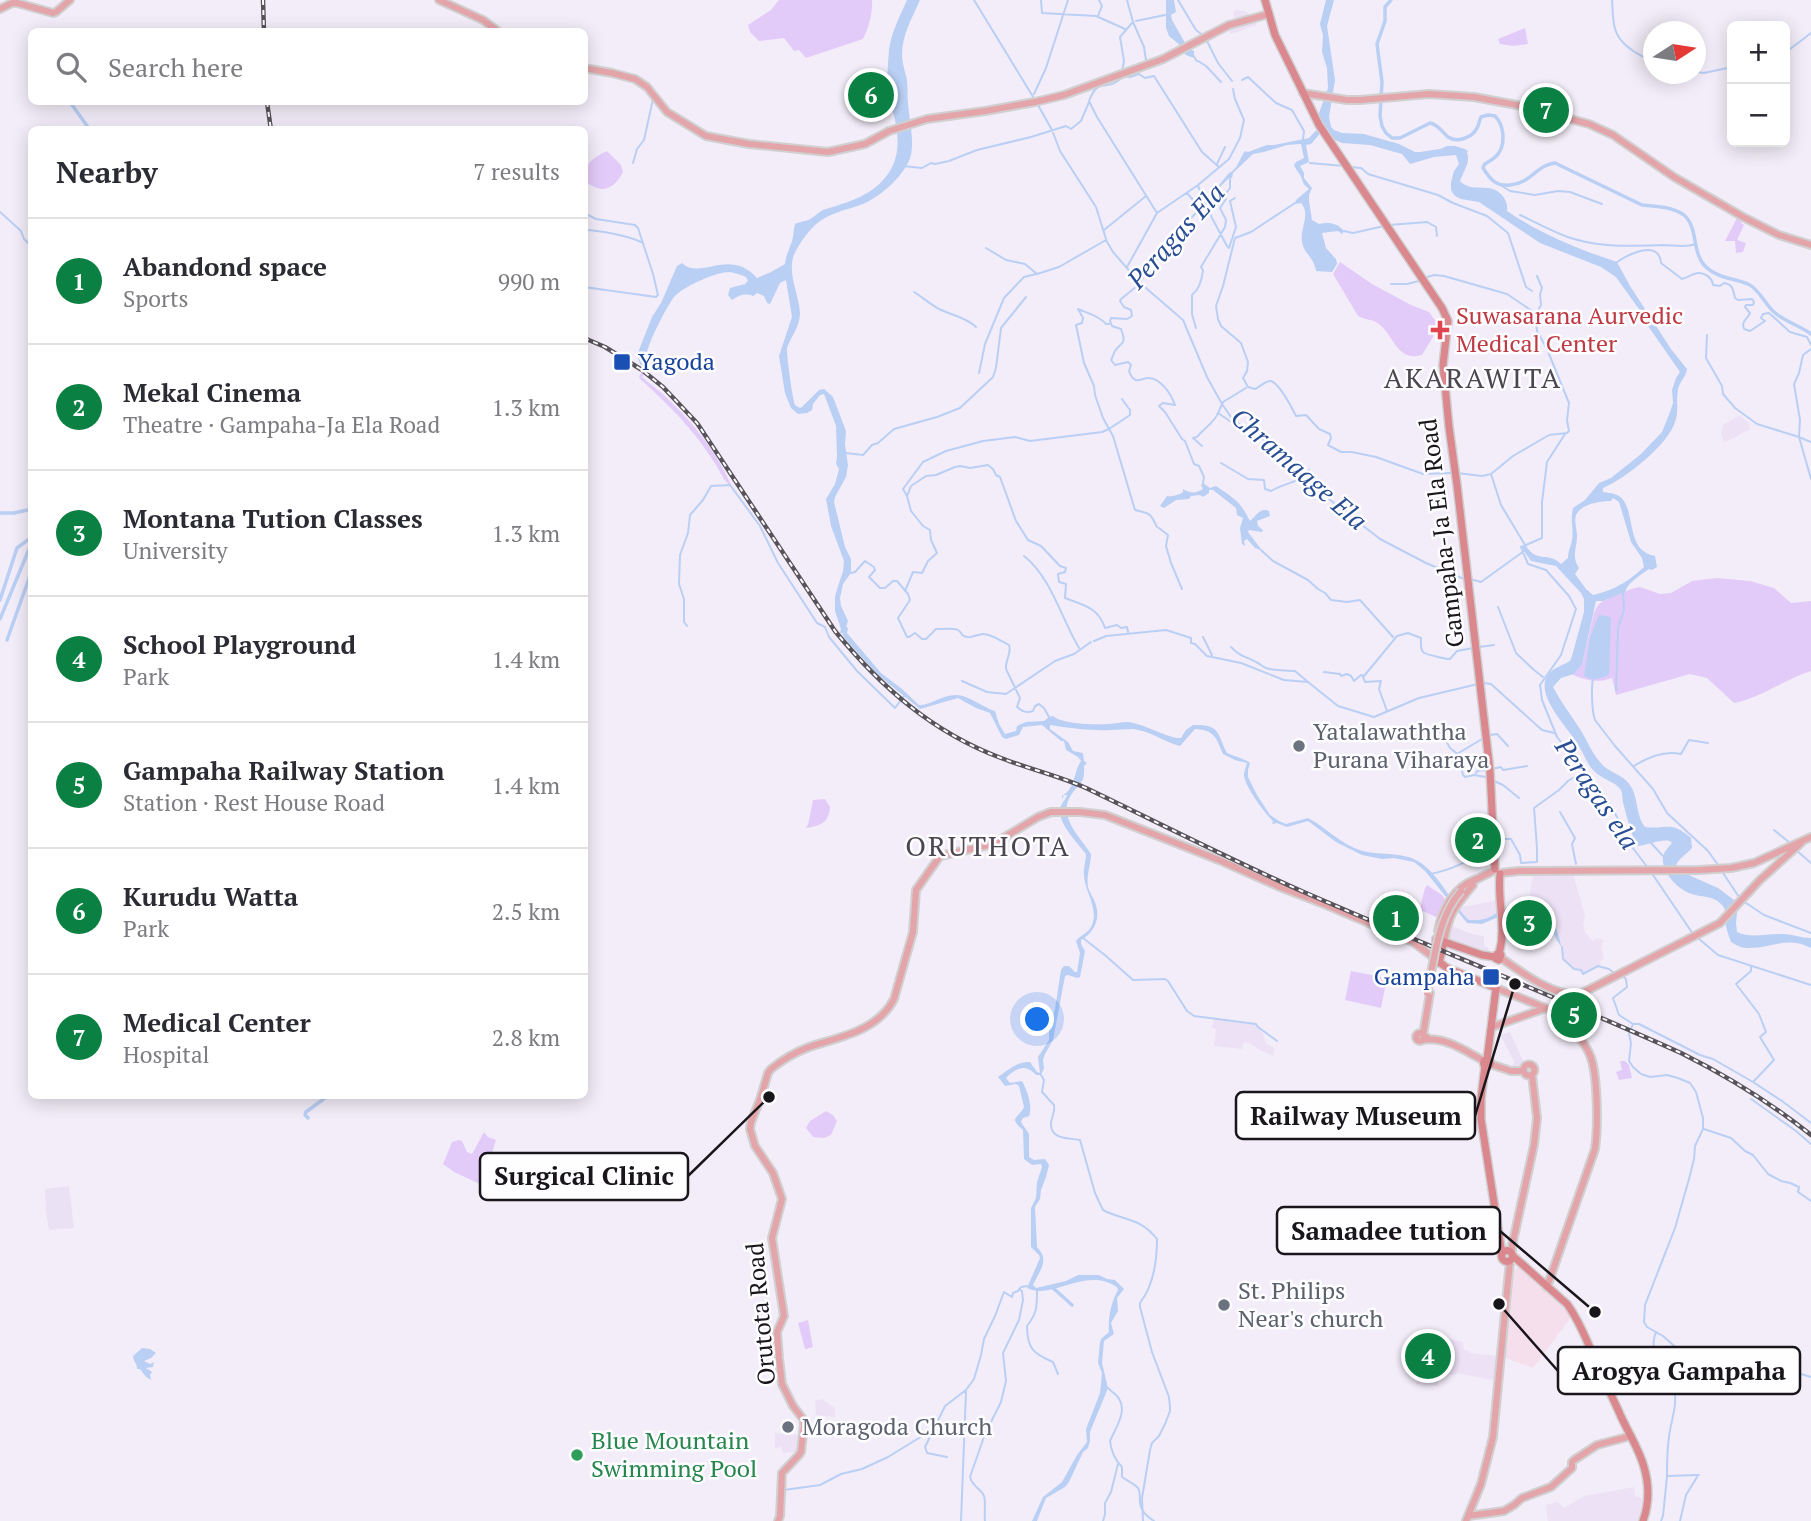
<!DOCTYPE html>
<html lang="en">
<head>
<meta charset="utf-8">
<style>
	:root { --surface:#fff; --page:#f2f2f3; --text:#2b2b33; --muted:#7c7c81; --line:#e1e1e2; --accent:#0b8043 }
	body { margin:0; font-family:"PT Serif",serif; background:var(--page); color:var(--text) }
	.controls { position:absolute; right:21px; top:21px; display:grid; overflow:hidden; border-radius:10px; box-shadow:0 4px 18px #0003 }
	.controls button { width:63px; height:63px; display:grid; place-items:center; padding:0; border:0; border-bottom:2px solid var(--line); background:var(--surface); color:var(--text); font:35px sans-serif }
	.compass { position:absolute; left:1643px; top:21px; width:63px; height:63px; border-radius:50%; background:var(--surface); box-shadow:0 4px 18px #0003; rotate:78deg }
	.you { position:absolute; left:1038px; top:1020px; width:24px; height:24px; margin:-18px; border:5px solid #fff; border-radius:50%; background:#1a73e8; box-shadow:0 0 0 10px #1a73e833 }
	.badge { display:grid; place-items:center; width:46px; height:46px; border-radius:50%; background:var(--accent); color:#fff; font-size:23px; font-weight:700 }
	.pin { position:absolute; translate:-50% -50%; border:4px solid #fff; box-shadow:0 2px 7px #0006 }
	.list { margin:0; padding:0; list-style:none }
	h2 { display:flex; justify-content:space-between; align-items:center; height:91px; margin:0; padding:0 28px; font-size:30px }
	h2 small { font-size:23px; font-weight:400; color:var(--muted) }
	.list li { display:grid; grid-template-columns:46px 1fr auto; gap:21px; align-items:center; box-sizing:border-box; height:126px; padding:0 28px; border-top:2px solid var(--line) }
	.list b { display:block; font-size:26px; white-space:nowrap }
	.list p { margin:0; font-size:23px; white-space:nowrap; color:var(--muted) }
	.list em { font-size:23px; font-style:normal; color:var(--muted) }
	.icon { flex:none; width:38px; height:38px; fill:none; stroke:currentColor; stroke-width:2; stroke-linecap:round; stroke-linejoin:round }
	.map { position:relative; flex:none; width:1811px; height:1521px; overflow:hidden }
	.search { position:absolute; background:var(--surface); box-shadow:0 4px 18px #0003; left:28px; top:28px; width:560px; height:77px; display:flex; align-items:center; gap:18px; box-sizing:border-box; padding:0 24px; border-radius:10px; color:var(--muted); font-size:26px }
	.panel { position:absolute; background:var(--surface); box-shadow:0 4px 18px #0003; left:28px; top:126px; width:560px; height:973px; border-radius:10px }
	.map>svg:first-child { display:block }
	.built { fill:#ebe1f4 }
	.education { fill:#ece1f5 }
	.medical { fill:#f5dfec }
	.green { fill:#e3cbf9 }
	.water { fill:#bacff4; fill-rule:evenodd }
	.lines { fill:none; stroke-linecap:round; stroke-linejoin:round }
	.stream { stroke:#bacff4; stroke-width:2 }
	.canal { stroke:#bacff4; stroke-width:3.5 }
	.primary-casing { stroke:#d1d0d1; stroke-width:10 }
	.trunk-casing { stroke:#d1d0d1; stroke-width:10 }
	.primary { stroke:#e3a5aa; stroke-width:6 }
	.trunk { stroke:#da878e; stroke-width:7 }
	.rail-casing { stroke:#57535a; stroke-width:4.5 }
	.rail { stroke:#fefdff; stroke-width:2; stroke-dasharray:5; stroke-linecap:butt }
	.primary-bridge-casing { stroke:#d1d0d1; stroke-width:10; stroke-linecap:butt }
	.primary-bridge { stroke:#e3a5aa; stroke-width:6 }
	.health-dot { fill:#e0444e; stroke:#fefdff; stroke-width:2.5 }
	.transit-dot { fill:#1a4fb4; stroke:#fefdff; stroke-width:2.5 }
	.worship-dot { fill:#6b7280; stroke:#fefdff; stroke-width:2.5 }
	.leisure-dot { fill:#2e9e5b; stroke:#fefdff; stroke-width:2.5 }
	.labels { text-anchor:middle; stroke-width:5; stroke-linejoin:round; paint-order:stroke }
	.health-label { font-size:24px; fill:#be3a42; stroke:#fefdff; text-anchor:start }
	.transit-label { font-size:24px; fill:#164399; stroke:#fefdff; text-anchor:start }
	.street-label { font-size:24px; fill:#19161b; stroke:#fefdff }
	.worship-label { font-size:24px; fill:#5b616d; stroke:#fefdff; text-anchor:start }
	.leisure-label { font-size:24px; fill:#27864d; stroke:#fefdff; text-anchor:start }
	.water-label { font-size:26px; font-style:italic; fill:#284d93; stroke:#fefdff }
	.quarter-label { font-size:28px; letter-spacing:2px; fill:#4b4650; stroke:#fefdff }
	.leader { fill:none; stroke:#19161b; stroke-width:2.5 }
	.callout-dot { fill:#19161b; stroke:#fefdff; stroke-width:2.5 }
	.callout { fill:#fefdff; stroke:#19161b; stroke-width:2.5 }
	.callout-label { font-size:26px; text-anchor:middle; font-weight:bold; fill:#19161b }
</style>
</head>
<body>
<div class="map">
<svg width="1811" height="1521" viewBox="0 0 1811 1521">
	<rect width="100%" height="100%" fill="#f3edf9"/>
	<path class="built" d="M1447 924 1472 934 1484 936V946L1488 947 1490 957 1444 942Z
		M1510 1032 1525 1065 1521 1069 1512 1068 1514 1061 1500 1035Z
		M69 1186 74 1228 49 1230 46 1211 45 1189Z"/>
	<path class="education" d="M1236 10 1247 12 1251 19 1255 20 1257 25 1231 34 1228 28 1236 23 1233 12Z
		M1738 416H1741L1749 423 1750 429 1728 441 1724 442 1721 433 1723 425Z
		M1535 871H1572L1585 915 1583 925 1585 932 1593 941 1597 938 1603 940 1601 950 1603 953 1604 959 1600 961 1601 964 1593 967 1586 973 1583 974 1581 970 1574 969 1563 959 1562 947 1557 933 1549 921 1528 909 1531 885Z
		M1500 900 1501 910 1486 919 1469 920 1460 910 1462 907Z
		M1517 909 1536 917 1547 924 1517 937H1513L1511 911Z
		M1214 1019 1257 1025 1262 1032 1266 1043 1274 1048 1273 1056 1258 1049 1251 1044 1244 1042 1242 1049 1214 1046 1216 1029 1212 1028Z
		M1424 1333 1463 1342 1464 1350 1469 1351 1470 1353 1498 1356 1496 1379 1492 1380 1457 1373 1456 1375 1438 1373V1386L1416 1384 1419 1339Z
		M822 1399 835 1408V1417L816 1415 815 1401Z
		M775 1433 800 1435 798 1452 783 1453 781 1447 775 1448Z
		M1634 1487 1635 1496 1643 1499 1638 1521H1548L1546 1505 1558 1502 1564 1508 1584 1496Z"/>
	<path class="medical" d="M1518 1267 1523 1269 1572 1316 1533 1368 1502 1357 1511 1274Z"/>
	<path class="green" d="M779 0H872C873 11 869 28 863 39L806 58 799 50 794 51 784 38 759 41 750 32 748 25 771 10Z
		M1525 28 1528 44 1513 46 1500 44 1498 39Z
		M884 85H887L888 98 851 108 846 97Z
		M607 151 621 165 623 172C613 191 601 194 585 181 584 163 593 158 607 151Z
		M1739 214 1744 217 1741 223 1744 225 1737 240 1746 243 1743 252 1736 253 1735 241H1725Z
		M1340 262 1372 284 1411 305 1429 312 1434 319 1441 320 1442 326 1434 328 1433 337 1422 355C1397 362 1395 337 1379 324 1373 319 1365 320 1358 316L1333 274Z
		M644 367 647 369 642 377C652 386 663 393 672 403 696 426 718 455 731 485L730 486 724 479C704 441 673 408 641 380L639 377Z
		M1717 578 1750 581 1774 588 1791 603 1811 601V671C1785 679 1761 698 1734 703L1707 678 1690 674 1616 695 1612 678C1598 683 1587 681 1573 675L1582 665 1594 613 1598 605 1603 601 1631 589 1640 587 1660 594 1671 593 1692 581Z
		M825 799 830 807C829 823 821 825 807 828L806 827 808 825 813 800Z
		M1427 885 1442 895 1446 901 1440 914 1436 917 1420 910C1422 902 1423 890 1427 885Z
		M1351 971 1387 978 1381 1008 1345 1000Z
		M1620 1061H1625L1629 1065 1632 1078 1619 1080 1616 1072 1622 1070Z
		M826 1111 833 1115 837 1121 831 1135 824 1138 813 1137 806 1128 810 1121Z
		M484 1132 488 1137 496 1140 492 1153 496 1161 508 1163 513 1170V1180L510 1183 507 1177H501L498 1182 482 1185 454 1172 443 1164 452 1142 459 1140 462 1141 467 1152 472 1154Z
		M808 1320 813 1347 805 1349 798 1323Z
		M1425 1337 1439 1341 1432 1373 1419 1371 1422 1340Z"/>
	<path class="water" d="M907 0H920C912 18 902 35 902 55 902 64 906 73 907 81 908 88 907 96 908 103 909 119 916 146 909 161 901 178 881 196 863 204 847 210 828 213 815 225 807 233 798 245 794 255 787 273 799 295 800 313 800 327 791 336 787 348 786 352 793 402 795 405 796 406 798 407 800 408L802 407 819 390 824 389 833 397 846 431 845 444 848 465 846 477 835 497 834 502 845 547 851 559V573L843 584 840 598 841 606 848 621 846 627 848 628 847 633 881 673 902 689 919 705C928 706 943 695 955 695 967 694 984 708 995 711L999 724 1005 734 1016 731 1017 726 1026 722 1044 721 1049 717 1053 716C1062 724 1094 725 1106 724 1114 724 1121 722 1128 722 1145 724 1169 739 1181 738L1186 730 1193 725C1221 724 1217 734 1227 753 1235 757 1244 758 1250 763L1248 770V777L1257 795 1270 815 1279 821 1286 824 1308 818C1327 828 1341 845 1363 851 1382 856 1404 851 1421 863 1441 877 1451 903 1469 920 1494 921 1492 912 1511 906 1521 903 1549 918 1555 927 1558 931 1560 942 1562 948L1556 939 1551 926 1536 917 1517 909 1482 924 1467 923 1425 871 1414 862 1394 858 1382 859 1362 855 1336 842 1308 821 1287 827 1277 823 1272 824 1273 821C1265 814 1244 785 1244 775 1244 771 1246 767 1247 763L1235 760 1223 754C1216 738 1215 730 1195 729L1180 746C1164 742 1151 731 1133 729 1126 729 1118 730 1111 730 1090 731 1069 728 1050 725V729L1068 742 1073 751 1083 753 1084 761 1087 763 1084 766C1085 784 1080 782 1071 795 1057 817 1080 836 1091 854 1091 864 1086 876 1088 887 1089 892 1093 897 1095 902 1101 918 1095 932 1081 940V944L1085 951 1080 977 1077 978 1068 975 1065 976 1053 1040 1045 1054 1043 1060 1044 1068 1041 1075H1036C1034 1073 1031 1070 1028 1069 1021 1065 1010 1073 1006 1078L1010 1083 1022 1081C1027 1090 1033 1106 1029 1116L1023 1118 1021 1122 1029 1134V1157L1034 1160 1045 1159 1049 1165 1046 1177 1041 1190 1040 1199 1035 1207 1037 1247C1050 1260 1040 1270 1033 1285L1036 1288 1066 1281 1078 1275H1099L1107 1279 1115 1280 1124 1289 1117 1298 1118 1311 1111 1323 1114 1334 1104 1341 1102 1363 1108 1388 1090 1432V1441L1088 1448 1083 1452 1069 1482 1065 1487 1046 1498 1037 1521H1032L1043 1497 1062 1482 1077 1455 1087 1442 1086 1429 1100 1393 1102 1373 1098 1363 1100 1342 1101 1339 1109 1332C1108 1318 1111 1302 1118 1290L1117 1287C1084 1266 1052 1301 1027 1288L1040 1258 1039 1255 1031 1247V1208L1036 1198 1037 1182 1042 1167 1041 1164 1032 1165 1024 1159 1023 1130C1008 1117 1018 1119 1024 1107L1019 1086 1016 1084 1005 1086 998 1077C1008 1070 1016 1062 1030 1062L1037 1072 1040 1073 1038 1057 1049 1040V1030L1055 1009 1061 970 1064 966H1069L1075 972H1077L1080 953 1076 941C1080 936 1085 934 1089 930 1102 913 1085 893 1084 876 1083 868 1086 862 1086 854 1078 843 1059 825 1060 810 1060 804 1065 801 1067 795H1064L1062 799V796C1076 788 1073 773 1081 761L1078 757 1066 750 1064 741H1061L1042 725 1023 727 1019 735 1006 739 1002 737 990 713 976 708 958 698 920 709 878 675 845 639 842 633H840L841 629 835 611V596L843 571 844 561 831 526 826 499 835 484 839 469 836 464 837 457 836 426 824 394 820 395 813 404 812 410 807 413 798 414 791 408 785 393 779 356 792 317 786 280 780 283 770 304 767 303 764 296 757 293 753 296C745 293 739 295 732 300L728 295 730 288 745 284 748 281 746 277C742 275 735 273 730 272 716 272 684 286 674 297 667 306 646 346 646 358 645 361 647 365 647 369L640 364 637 355 652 317 661 303 677 266 682 263C701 281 729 247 757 278L771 272 785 264C786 255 789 250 792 241 794 236 793 230 795 224 799 222 802 222 805 221 812 220 817 213 823 210 839 205 857 200 872 190 906 165 900 133 889 98 886 87 888 63 889 50 891 33 900 16 907 0Z
		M1166 0H1174L1176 12 1171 15 1172 20 1188 48 1194 51V55L1198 61 1196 62 1194 58 1186 55 1183 52 1181 46 1169 36 1166 28Z
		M1326 0H1334L1327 26 1335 80 1329 117 1331 127 1334 130 1342 133 1364 134 1399 144 1415 152H1420L1440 149 1447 146H1455L1465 149 1468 151 1467 153C1471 162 1463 172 1460 181 1467 189 1477 187 1487 188 1499 188 1509 200 1507 211 1541 234 1578 249 1617 262L1630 286 1671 349 1687 369C1686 377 1680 381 1678 389 1676 400 1679 412 1675 422 1668 445 1625 479 1603 488V492C1609 493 1614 493 1619 496 1637 508 1624 551 1655 556L1657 567 1652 570 1649 569C1641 575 1628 582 1625 592L1603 601H1596L1582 665 1574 674 1561 678 1553 687C1561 702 1571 715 1580 729 1587 740 1591 752 1600 762 1608 773 1623 774 1630 785 1639 798 1635 814 1645 827 1668 830 1670 820 1691 838L1692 848C1687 854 1680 857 1676 865L1684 873 1718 888 1738 903 1736 923 1737 932C1752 939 1767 933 1783 934 1792 934 1801 938 1811 938V948C1786 935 1772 949 1747 948 1741 948 1736 945 1731 942 1729 937 1727 931 1726 926 1725 917 1728 912 1722 905 1713 895 1704 898 1692 894 1678 890 1661 872 1663 857 1664 851 1669 847 1672 843L1670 841C1659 839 1649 845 1638 846L1635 843C1631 831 1627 819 1624 806 1622 802 1623 794 1621 790 1615 781 1601 779 1594 771 1587 764 1585 756 1580 748 1571 730 1535 698 1547 676 1552 668 1562 666 1570 661L1572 656 1584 612V599L1581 593 1556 566 1531 561 1526 554 1522 547 1526 546C1538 564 1548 551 1561 564L1568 558C1568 551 1571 546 1572 540 1574 530 1570 520 1573 508L1585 500 1599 483 1611 478 1641 454 1662 432 1670 412 1673 403 1672 390 1676 378 1680 372 1646 323 1641 312 1616 277 1601 267 1540 243 1479 202 1461 199 1455 196 1451 190V182L1454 171 1459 164 1456 155 1434 157 1410 164 1402 154 1370 145 1342 143 1335 140 1324 129 1311 144 1306 145 1309 162 1300 166 1304 173V178L1312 188 1309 195V201L1312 220 1319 224C1329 222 1337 223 1344 231L1342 234 1338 231 1322 233 1326 248 1336 259 1337 264 1332 272 1316 271C1314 257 1303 253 1302 241 1300 227 1311 214 1301 203L1295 204 1296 200 1309 189C1300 182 1304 179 1298 172 1297 170 1295 168 1294 165L1296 162 1304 158 1301 144 1287 145 1264 152 1253 154 1233 173 1232 178H1229L1205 202 1229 173C1238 169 1239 159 1245 151L1248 152 1267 145H1274L1309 138 1321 125 1319 113 1328 88 1327 68 1322 52 1323 35 1320 24ZM1613 498 1619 502 1631 542 1642 558 1644 567C1628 582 1614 590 1593 595L1586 589 1575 574 1579 568C1571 556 1577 549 1577 536 1577 530 1574 521 1576 515 1581 504 1600 501 1611 501Z
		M1203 483 1210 488 1216 486C1235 499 1240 501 1250 521 1256 516 1260 507 1269 511L1270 516 1257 521 1258 526 1263 530 1262 532 1249 530 1248 532 1261 549V550L1255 548 1247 539 1244 541 1245 546 1242 544 1240 528 1243 518 1237 515 1236 508 1213 490H1209V493L1203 497 1200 495 1191 496 1189 499 1176 500 1164 508 1160 506 1167 496C1171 497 1179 495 1183 492V489C1190 493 1196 494 1203 489L1201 485Z
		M1599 615 1607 616 1611 618 1609 675C1601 679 1592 681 1584 676L1590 637Z
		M142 1348 150 1349 156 1353 151 1358 144 1361 150 1364 154 1362 153 1367 146 1368 152 1372 150 1375 151 1380 146 1377 140 1369H137C137 1363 133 1361 133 1356Z"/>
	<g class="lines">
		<path class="stream" d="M974 0 1035 100
			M1041 0 1042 13 1096 16 1125 29
			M1127 0 1133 22 1144 47 1146 60
			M1178 0 1196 30 1204 36
			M1612 0C1613 11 1612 25 1617 34 1624 48 1641 56 1654 62
			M1098 16 1102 6 1099 0
			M1136 21 1165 15
			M1207 41 1218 63 1232 81
			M1785 53 1811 33
			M1198 61 1206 66 1221 82
			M1122 71 1124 61 1120 37 1132 23
			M1696 72 1704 73 1732 67
			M1125 76 1130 77 1139 74 1145 78 1154 76 1202 152 1219 167
			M1121 78C1107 93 1099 75 1089 101L1097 117 1157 213
			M1242 80 1248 77 1276 103 1292 110 1304 131 1303 139
			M1034 94 1046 68 1068 0
			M1038 105 1052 130 1060 151 1096 207 1106 239
			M633 163 637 149 644 140 653 99
			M1310 163 1344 166
			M1217 164 1225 147
			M903 166 922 168 931 163 935 164 949 161 977 150 1031 137 1066 126 1071 129 1081 121 1089 102
			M1350 167 1361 168 1368 174 1438 195 1453 203 1487 216 1508 233 1526 287 1532 291
			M1198 186 1212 218 1227 246 1229 248 1236 227 1230 201 1235 198
			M1502 186 1510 191 1535 195 1558 191 1570 192 1602 204
			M1187 193 1199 207
			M1295 203 1251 232 1235 238 1223 286 1216 306 1218 319 1221 326 1241 343 1248 362 1247 371 1243 378 1248 387 1255 389C1260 387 1266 380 1271 381 1280 384 1292 408 1296 416L1306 415 1319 429 1330 434 1331 438 1328 445 1341 452H1352L1376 457 1423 474 1451 473
			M0 212 21 231 24 239 32 247
			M584 213 596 219 635 225 638 228 653 274 658 295 656 297 584 287
			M1520 215C1535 222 1549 230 1565 236 1596 248 1630 246 1663 245 1674 245 1685 248 1696 244
			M1389 225 1427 222 1436 227 1437 236
			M584 230C598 230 629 236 641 242
			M1104 230 1146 196
			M1344 231 1353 233 1384 226
			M986 248 1006 260 1025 264 1037 274 1059 267 1106 240 1113 252 1139 282 1183 320 1207 377 1222 404 1233 420 1275 447 1320 492 1380 539 1426 563 1464 579
			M1617 262C1629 254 1659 239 1661 263L1682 279C1687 278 1694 273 1698 273 1706 273 1712 278 1713 285L1720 286 1724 283C1733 284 1733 290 1735 298L1738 300 1752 299 1754 302 1753 305H1746L1745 307 1750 313C1747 320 1741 321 1744 329L1750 331 1765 321 1761 318 1763 314 1769 313 1790 332 1807 337 1811 345
			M1127 267 1157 213 1198 185 1229 159 1240 138 1244 120 1235 99 1233 89
			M1424 278 1434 275 1444 276 1507 294 1535 313
			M1391 284H1407L1419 281
			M914 292C922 297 930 304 939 309 951 315 966 317 976 327
			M1109 324H1106C1100 316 1087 313 1078 309L1083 318 1082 323 1076 325 1084 363 1094 386 1095 395 1103 418 1113 436 1135 510C1150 514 1150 512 1157 527
			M1196 328 1192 314V295C1200 289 1202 279 1203 270L1201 267 1225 227 1226 220 1220 208 1226 199 1224 196 1230 188V179
			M1707 335 1706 358 1722 386 1723 394 1735 408 1757 424 1799 437 1811 442
			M1811 349 1803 355 1799 373 1794 384 1800 420 1799 437 1811 479
			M979 373 985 344 1004 298 1024 277 1036 274
			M1246 432 1218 413 1223 402 1246 388
			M1202 446 1193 438 1197 437C1203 429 1215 422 1218 413
			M846 453 863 455 872 445 878 443 894 429 937 417 960 408 993 377 996 368 1001 328 1026 297
			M1221 463 1248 479 1264 480 1265 489 1271 491C1284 483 1300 483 1309 470
			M1457 473 1482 476 1491 474 1501 505 1525 545
			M1491 474 1513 456 1549 435 1567 433 1569 431 1567 420 1569 403 1547 349 1537 331 1535 316 1541 305 1540 294 1542 288 1537 276
			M1203 483 1204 477 1199 466 1194 464 1185 441 1182 439 1165 412 1159 406 1163 403 1175 405C1171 394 1161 378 1148 378 1144 378 1141 381 1136 380 1131 378 1131 375 1129 371L1131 365 1128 362 1115 365 1111 360C1113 357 1113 354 1115 351 1122 341 1127 345 1121 329L1112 326 1110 321 1111 318 1127 319 1132 316 1131 310 1124 307 1120 301 1121 299 1137 286 1172 239 1205 203
			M907 496 903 489 923 462 946 451 983 441 1015 437 1030 441 1102 432 1109 429 1130 415V410L1122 399
			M1159 528 1168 535 1166 546 1171 563 1182 589
			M1526 545 1542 538V502L1547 462 1565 434
			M1524 546 1521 547 1528 564 1546 570 1569 596 1576 609 1561 655 1540 685 1542 700 1557 737 1611 806 1624 830 1629 843 1648 868
			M1261 550 1273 561 1308 580 1318 589 1325 593 1331 600 1347 602 1360 600 1393 637
			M1024 556C1051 577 1062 620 1079 648
			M851 573 855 572 865 561 874 567 875 570 869 577 880 588H885L893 581H897L908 594 910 600 898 618 907 637H909L915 633 922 639H926L936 629C941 629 955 628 958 630 964 634 959 635 967 637 972 638 978 634 983 634 992 634 1002 642 1009 645 1012 653 1005 660 1006 669L1020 698 1017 707C1023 712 1026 713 1033 711L1035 706 1039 704 1044 708 1049 717
			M1470 579 1481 582 1524 551
			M905 591 913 572 922 573 928 561 937 553 931 540 930 530 923 526 911 511 907 496 911 486 926 476 936 475 955 467 960 466 970 468 988 465 993 469 996 475 1000 477 1016 521 1028 540 1041 546 1060 566 1066 568 1065 572 1058 574 1059 582 1066 584 1065 598C1083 605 1098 607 1105 628L1117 625 1121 628 1127 627 1128 632
			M1498 607 1516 653 1534 670 1543 677
			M687 626 684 622V599L679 584 680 555 688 533 690 515 703 500 711 486 730 485 760 526 778 563 817 623 825 627 829 637 857 671 895 708 904 696
			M1203 637 1212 655
			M1094 641 1106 636 1166 630 1191 638V643L1195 644 1207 656 1241 663 1284 680 1308 682 1338 706 1374 717 1419 698 1478 684
			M1231 647C1243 659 1244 655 1256 662 1261 664 1261 666 1266 668 1272 670 1290 671 1295 671L1307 681
			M1479 647 1494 645
			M1324 672 1340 674 1341 676 1347 674 1351 676 1354 681 1361 675 1364 676 1397 636 1408 633 1421 638C1420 656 1424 653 1438 657 1442 658 1446 659 1450 659L1457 651 1473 648
			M1363 677 1365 682 1381 681 1379 689 1387 711
			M1593 679C1591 688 1592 712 1595 720L1615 746 1653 789 1667 813 1708 851 1718 865
			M962 681 987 692 1006 694 1055 661 1074 654 1091 642
			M1483 683 1491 684 1542 730 1554 733
			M1616 691 1618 628 1624 610 1623 592
			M1436 724 1450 748 1465 760 1461 766 1463 775 1465 777 1474 775 1486 777
			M1490 735 1497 734 1508 746
			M1457 754 1482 739
			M1634 766C1648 757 1664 750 1681 754L1689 740 1708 743
			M1492 769 1501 767 1503 770 1527 766
			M1476 773 1477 771 1486 770
			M1494 781 1503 785 1519 798
			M1560 812 1575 838 1572 844 1576 864
			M1774 830 1790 843
			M1497 839H1511L1520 855 1521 863 1537 862V848L1534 808 1559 790 1568 781 1581 773
			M1651 843 1663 856
			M1796 850 1811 863
			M1721 870 1739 897
			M1651 872 1693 934
			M1430 874C1453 870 1473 859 1491 846
			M1743 901 1764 915 1811 933
			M1083 938 1106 956 1133 980 1165 979 1168 981 1187 1011 1194 1016 1256 1024 1258 1027 1277 1041
			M1698 938 1718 955 1811 985
			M1562 947 1563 959 1574 969 1581 970 1583 974 1598 966 1609 969 1614 973
			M1751 967V971L1736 984 1759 1014 1766 1032 1760 1037 1774 1060 1753 1082 1782 1101 1811 1123
			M1622 976 1626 979 1627 987 1613 998 1619 1015 1633 1024 1629 1034 1631 1043 1629 1061 1633 1067 1641 1074 1650 1077 1667 1075 1678 1078 1690 1083 1696 1092 1703 1118V1129L1695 1146 1694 1159 1689 1179 1675 1228 1645 1305 1644 1322 1647 1327 1663 1336 1690 1360 1695 1362 1798 1373 1811 1377
			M1634 1024H1639L1700 1055 1713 1059 1753 1082
			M1041 1075 1044 1080 1042 1092 1054 1105C1055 1113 1052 1116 1051 1123 1050 1140 1070 1138 1080 1140L1095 1193 1103 1210C1124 1221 1140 1217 1157 1239 1157 1260 1153 1286 1140 1303V1307L1152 1352 1169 1397 1170 1407V1411L1165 1424 1159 1436 1152 1443 1150 1450 1142 1498 1143 1521
			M1751 1099 1796 1131 1811 1144
			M1704 1129 1731 1138 1745 1151 1753 1155 1768 1174 1781 1181 1790 1183 1799 1187 1798 1192 1811 1201
			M1037 1291C1037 1307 1037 1313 1027 1326 1027 1349 1034 1354 1053 1362L1058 1374
			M1656 1332C1646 1355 1669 1367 1674 1387 1678 1406 1671 1419 1669 1437 1667 1450 1667 1463 1667 1476
			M1108 1388C1111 1391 1114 1393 1117 1396 1129 1410 1116 1427 1110 1441 1111 1450 1115 1460 1122 1467V1477C1126 1480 1133 1483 1137 1487 1145 1495 1131 1507 1154 1521
			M947 1457 927 1453 925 1447 945 1406 966 1390 974 1379 981 1355 984 1339 995 1316 1004 1292 1012 1297 1013 1293 1018 1291 1021 1287 1027 1286
			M784 1490 820 1485 841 1474 862 1469 888 1457 932 1430
			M961 1521 966 1391
			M985 1521C984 1514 986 1501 984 1496 981 1488 973 1488 970 1477L985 1434 1001 1402 1006 1381 1003 1353 1019 1320 1023 1300 1022 1291 1019 1289
			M1103 1521 1105 1514V1503L1111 1492 1118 1464
			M1661 1521 1663 1516 1667 1476 1699 1475
			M1680 1521 1686 1495 1697 1477"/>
		<path class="canal" d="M1391 0 1385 7V21L1377 44 1382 82 1380 116 1382 126 1386 133 1392 138H1400L1430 123C1439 125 1441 131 1448 137 1457 143 1472 138 1477 128 1479 125 1479 121 1481 117L1488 115 1495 116C1504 125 1506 143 1498 154 1495 159 1488 161 1484 165L1483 168C1490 179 1496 187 1510 185 1532 183 1536 165 1555 163L1642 205C1655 206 1673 207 1684 215 1698 227 1692 251 1704 265 1716 278 1733 278 1748 284 1759 289 1765 304 1774 312 1785 322 1799 325 1811 334
			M70 102 90 130
			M0 513H14L32 509
			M0 600 17 548 32 537
			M0 619 32 542
			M7 640 32 570
			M308 1118 305 1115 306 1112 325 1098 326 1096
			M1052 1287 1072 1305"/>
		<g class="primary-casing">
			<path id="primary" d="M439 0 483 20 499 32
				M0 9 12 3H17L53 13 56 12 70 0
				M584 68 612 73 635 79 647 87 667 112 706 136 749 144 828 152 865 144 889 131 927 119 985 111 1035 102 1064 95 1163 59 1229 25 1269 14
				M1303 93 1347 100H1360L1429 94 1474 97 1522 106 1589 124 1613 135 1674 177 1745 218 1779 235 1811 245
				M1501 873 1519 871 1699 870 1731 868 1754 863 1811 837
				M1473 881 1493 871
				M1438 931C1442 909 1454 887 1476 879
				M1444 942C1449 912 1455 907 1473 885
				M1501 958C1521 972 1558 1000 1582 993L1720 923 1760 880 1802 842
				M1496 988 1553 1011
				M1492 1027 1546 1008
				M1416 1037a4 4 0 1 1 8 0a4 4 0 1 1-8 0Z
				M1429 1039 1423 1035 1430 993
				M1422 1040C1445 1036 1465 1051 1484 1061
				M1490 1064 1511 1071H1524
				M1523.5 1070a5.5 5.5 0 1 1 11 0a5.5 5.5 0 1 1-11 0Z
				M1512 1253V1246L1534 1145 1537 1118 1532 1075
				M1547 1287 1595 1149C1598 1128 1598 1074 1590 1055 1583 1039 1568 1023 1555 1013
				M1468 1516 1504 1511 1514 1505 1522 1498 1551 1487 1572 1468V1462L1574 1460 1597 1445 1631 1436
				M778 1521 780 1516 782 1473 798 1456 801 1452 804 1425 803 1419 793 1406 782 1384 779 1358 777 1332 784 1316 772 1238 782 1199 773 1173 755 1146 750 1129 751 1122 760 1100 768 1073 771 1069C782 1060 796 1052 809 1047 839 1037 878 1031 894 999L913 932 916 890 940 856 993 844 1038 817 1051 812H1080L1105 815 1219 860 1280 887 1319 902 1371 924 1413 942 1433 957
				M1466 1521 1481 1484 1493 1437 1510 1261"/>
		</g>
		<g class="trunk-casing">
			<path id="trunk" d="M1265 0 1275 35 1319 125 1442 308 1448 321 1443 365 1449 427 1457 485 1490 771 1495 869
				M1436 942V939L1482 955 1495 957
				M1434 954 1433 957 1447 968 1496 988 1487 1060
				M1497 954 1501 955 1499 960 1495 958Z
				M1499 954C1507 925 1497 902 1500 874
				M1439 963 1444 942
				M1483.5 1063a3.5 3.5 0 1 1 7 0a3.5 3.5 0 1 1-7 0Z
				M1485 1066 1481 1099V1119L1502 1254
				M1501.5 1256a5.5 5.5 0 1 1 11 0a5.5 5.5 0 1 1-11 0Z
				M1513 1256 1567 1304C1579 1320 1586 1339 1594 1357 1602 1376 1611 1394 1619 1412 1627 1431 1639 1448 1644 1467 1649 1484 1649 1504 1643 1521"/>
		</g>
		<use href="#primary" class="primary"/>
		<use href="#trunk" class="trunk"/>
		<g class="rail-casing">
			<path id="rail" d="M263 0 264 32
				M267 102 271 130
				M584 338 605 347 642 370 663 387 697 423 835 631C881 687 932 732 1001 758 1029 769 1059 776 1086 788 1159 823 1231 860 1306 893 1430 947 1557 997 1681 1053 1727 1076 1771 1103 1811 1135"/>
		</g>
		<use href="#rail" class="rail"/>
		<g class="primary-bridge-casing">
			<path id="primary-bridge" d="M1427 993C1435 958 1437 918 1461 891"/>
		</g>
		<use href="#primary-bridge" class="primary-bridge"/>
	</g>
	<path class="health-dot" d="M1436.5 319.5h7v7h7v7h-7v7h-7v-7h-7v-7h7z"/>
	<g class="transit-dot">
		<rect x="613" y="353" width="18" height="18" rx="3.5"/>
		<rect x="1482" y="968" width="18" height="18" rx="3.5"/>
	</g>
	<g class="worship-dot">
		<circle cx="1299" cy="746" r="7"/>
		<circle cx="1224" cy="1305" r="7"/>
		<circle cx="788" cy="1427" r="7"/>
	</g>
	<circle class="leisure-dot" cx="577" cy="1455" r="7"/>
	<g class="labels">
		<g class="health-label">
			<text x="1456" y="324">Suwasarana Aurvedic<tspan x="1456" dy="28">Medical Center</tspan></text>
		</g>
		<g class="transit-label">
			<text x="638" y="370">Yagoda</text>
			<text x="1475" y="985" text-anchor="end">Gampaha</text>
		</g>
		<g class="street-label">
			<text transform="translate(1442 533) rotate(-97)" y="8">Gampaha-Ja Ela Road</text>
			<text transform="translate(761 1314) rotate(-95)" y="8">Orutota Road</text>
		</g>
		<g class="worship-label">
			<text x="1313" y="740">Yatalawaththa<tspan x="1313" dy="28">Purana Viharaya</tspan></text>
			<text x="1238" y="1299">St. Philips<tspan x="1238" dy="28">Near's church</tspan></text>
			<text x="802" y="1435">Moragoda Church</text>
		</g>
		<g class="leisure-label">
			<text x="591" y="1449">Blue Mountain<tspan x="591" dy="28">Swimming Pool</tspan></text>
		</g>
		<g class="water-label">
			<text transform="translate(1176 236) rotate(-48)" y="9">Peragas Ela</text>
			<text transform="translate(1299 469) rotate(41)" y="9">Chramaage Ela</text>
			<text transform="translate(1597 794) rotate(56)" y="9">Peragas ela</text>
		</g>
		<g class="quarter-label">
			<text x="1473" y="388">AKARAWITA</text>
			<text x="988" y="856">ORUTHOTA</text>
		</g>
	</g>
	<path class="leader" d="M1515 984L1475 1116M769 1097L688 1176M1595 1312L1500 1231M1499 1304L1558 1371"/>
	<g class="callout-dot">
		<circle cx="1515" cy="984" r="7"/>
		<circle cx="769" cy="1097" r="7"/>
		<circle cx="1595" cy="1312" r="7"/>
		<circle cx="1499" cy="1304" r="7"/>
	</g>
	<g class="callout">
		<rect x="1236" y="1092" width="239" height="47" rx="7"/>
		<rect x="480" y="1153" width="208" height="47" rx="7"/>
		<rect x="1277" y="1207" width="223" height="47" rx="7"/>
		<rect x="1558" y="1347" width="242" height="47" rx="7"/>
	</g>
	<g class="callout-label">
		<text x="1356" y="1125">Railway Museum</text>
		<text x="584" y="1185">Surgical Clinic</text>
		<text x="1389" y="1240">Samadee tution</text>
		<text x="1679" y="1380">Arogya Gampaha</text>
	</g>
</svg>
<div class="controls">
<button>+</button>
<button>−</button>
</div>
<svg class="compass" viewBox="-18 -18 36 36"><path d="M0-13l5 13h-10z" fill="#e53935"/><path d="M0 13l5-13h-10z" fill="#7c7c81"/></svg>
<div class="you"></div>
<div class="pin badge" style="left:1396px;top:918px">1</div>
<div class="pin badge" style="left:1478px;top:840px">2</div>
<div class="pin badge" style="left:1529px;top:923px">3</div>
<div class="pin badge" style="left:1428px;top:1356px">4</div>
<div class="pin badge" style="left:1574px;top:1015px">5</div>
<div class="pin badge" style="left:871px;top:95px">6</div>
<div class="pin badge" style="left:1546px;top:110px">7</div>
<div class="search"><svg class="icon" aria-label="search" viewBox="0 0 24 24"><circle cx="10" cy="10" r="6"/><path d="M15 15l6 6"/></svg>Search here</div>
<section class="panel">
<h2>Nearby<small>7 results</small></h2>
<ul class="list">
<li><span class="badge">1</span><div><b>Abandond space</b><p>Sports</p></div><em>990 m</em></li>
<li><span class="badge">2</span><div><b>Mekal Cinema</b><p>Theatre · Gampaha-Ja Ela Road</p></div><em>1.3 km</em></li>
<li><span class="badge">3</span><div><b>Montana Tution Classes</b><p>University</p></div><em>1.3 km</em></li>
<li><span class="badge">4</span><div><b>School Playground</b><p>Park</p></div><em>1.4 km</em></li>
<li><span class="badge">5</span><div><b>Gampaha Railway Station</b><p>Station · Rest House Road</p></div><em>1.4 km</em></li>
<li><span class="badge">6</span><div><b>Kurudu Watta</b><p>Park</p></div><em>2.5 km</em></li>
<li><span class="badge">7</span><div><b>Medical Center</b><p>Hospital</p></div><em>2.8 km</em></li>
</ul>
</section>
</div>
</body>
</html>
